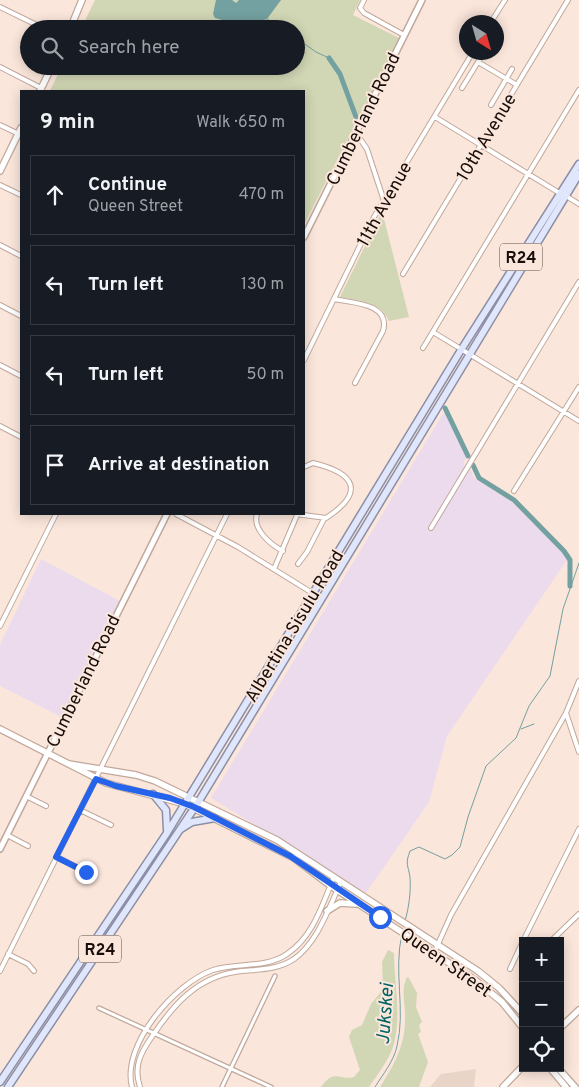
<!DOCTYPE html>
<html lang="en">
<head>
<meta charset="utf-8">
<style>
	:root { --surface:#171b24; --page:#242831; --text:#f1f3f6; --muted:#9ea1a6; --line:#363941 }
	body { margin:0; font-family:Overpass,sans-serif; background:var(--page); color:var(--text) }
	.controls { position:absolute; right:15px; bottom:15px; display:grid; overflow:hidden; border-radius:0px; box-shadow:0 2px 12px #0003 }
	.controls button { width:45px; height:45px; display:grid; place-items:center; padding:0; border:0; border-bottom:1px solid var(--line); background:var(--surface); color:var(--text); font:25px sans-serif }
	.compass { position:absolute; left:459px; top:15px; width:45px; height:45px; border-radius:50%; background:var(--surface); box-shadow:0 2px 12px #0003; rotate:143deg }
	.stop { position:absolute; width:15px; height:15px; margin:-11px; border:4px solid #2563eb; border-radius:50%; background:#fff }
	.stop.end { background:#2563eb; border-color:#fff; box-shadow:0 1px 5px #0008 }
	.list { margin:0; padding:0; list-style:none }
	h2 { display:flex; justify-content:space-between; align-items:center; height:65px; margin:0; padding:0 20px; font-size:21px }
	h2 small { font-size:16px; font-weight:400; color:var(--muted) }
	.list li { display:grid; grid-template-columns:32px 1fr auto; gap:15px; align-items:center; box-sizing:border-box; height:80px; margin:0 10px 10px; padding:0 10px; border:1px solid var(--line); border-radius:0px }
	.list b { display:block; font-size:19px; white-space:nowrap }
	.list p { margin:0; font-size:16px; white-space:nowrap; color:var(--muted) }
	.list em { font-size:16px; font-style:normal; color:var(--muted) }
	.icon { flex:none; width:28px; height:28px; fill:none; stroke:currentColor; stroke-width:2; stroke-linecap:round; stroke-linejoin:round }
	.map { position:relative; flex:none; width:579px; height:1087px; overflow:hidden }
	.search { position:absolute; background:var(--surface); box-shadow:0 2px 12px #0003; left:20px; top:20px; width:285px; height:55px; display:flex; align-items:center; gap:12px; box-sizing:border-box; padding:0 18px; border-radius:28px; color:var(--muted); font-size:19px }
	.panel { position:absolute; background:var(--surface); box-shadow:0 2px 12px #0003; left:20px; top:90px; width:285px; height:425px; border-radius:0px }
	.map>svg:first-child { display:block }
	.commercial { fill:#e9d4c8 }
	.education { fill:#ebdbed }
	.green { fill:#d1d6b4 }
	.water { fill:#73a0a0 }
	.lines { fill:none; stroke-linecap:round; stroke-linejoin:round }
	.stream { stroke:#73a0a0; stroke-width:1 }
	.canal { stroke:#73a0a0; stroke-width:5 }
	.pedestrian-casing { stroke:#c1a89b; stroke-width:5.5 }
	.minor-casing { stroke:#c1a89b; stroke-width:6 }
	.tertiary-casing { stroke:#c1a89b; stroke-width:8 }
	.secondary-casing { stroke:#c1a89b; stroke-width:8 }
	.primary-casing { stroke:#8c8fa5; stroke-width:9 }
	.pedestrian { stroke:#fff; stroke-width:3 }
	.minor { stroke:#fff; stroke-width:4 }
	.tertiary { stroke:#fff; stroke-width:5 }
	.secondary { stroke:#fff; stroke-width:5.5 }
	.primary { stroke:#e0e6fb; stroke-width:6 }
	.route { stroke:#2563eb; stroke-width:6 }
	.labels { text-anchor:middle; stroke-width:4; stroke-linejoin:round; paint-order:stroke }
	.shield { fill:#fbe6db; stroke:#5b4f49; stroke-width:1 }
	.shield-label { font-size:16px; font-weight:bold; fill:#170e0a }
	.street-label { font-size:18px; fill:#170e0a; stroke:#fbe6db }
	.water-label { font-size:19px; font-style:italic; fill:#006464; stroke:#fbe6db }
</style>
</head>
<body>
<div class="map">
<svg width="579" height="1087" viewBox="0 0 579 1087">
	<rect width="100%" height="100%" fill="#fbe6db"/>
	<path class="commercial" d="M476 1069 474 1087H430L441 1074Z"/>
	<path class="education" d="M444 412 467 457 463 464 471 470 474 478 512 502 569 557 447 736 429 802 366 893 211 798Z
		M41 559 120 601 61 717 0 686V645Z"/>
	<path class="green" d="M95 0H360L353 15 399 38 304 225V91H50L62 66H296V29H81Z
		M382 211 409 317 389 321C381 301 359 301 340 297Z
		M388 950 394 953C394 981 401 1012 395 1039 392 1057 378 1073 369 1087H321C335 1068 338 1081 354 1077L360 1070 349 1037 352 1030 362 1025 371 1004 380 993 383 986 382 962Z
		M407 977 409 978 417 993 416 1007 422 1022 419 1025 421 1032 418 1034 428 1062 419 1087H380C394 1065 405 1046 405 1019 406 1004 400 991 407 977Z"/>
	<path class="water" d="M216 0H232L236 3 239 0H281L267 19 244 26 215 18 213 14Z"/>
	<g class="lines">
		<path class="stream" d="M267 19 282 29
			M296 38 316 52 329 58
			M521 729 534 724
			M405 921C409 907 411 892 410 877 408 865 405 864 410 851L419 847 445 859 452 855 460 847 468 817 486 766 516 738 529 706 550 676 563 609 579 563
			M375 1087C383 1074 394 1061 397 1046 406 1010 393 971 402 934"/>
		<path class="canal" d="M329 58 340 74 356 117
			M445 408 468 456
			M473 465 479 478 514 500 564 551 570 560V586"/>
		<g class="pedestrian-casing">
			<path id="pedestrian" d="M99 1008 271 1087
				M222 1087 275 976"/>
		</g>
		<g class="minor-casing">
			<path id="minor" d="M364 0 360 8 364 13 404 35
				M0 7 45 29
				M491 22 505 0
				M484 52 478 62 517 85
				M0 67 41 88
				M462 88 478 62
				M491 105 512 69
				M435 117 561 194
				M0 125 21 135
				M356 133 367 149 384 201
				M0 185 21 195
				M566 196 579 204
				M0 245 21 256
				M403 274 568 0
				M334 299C352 303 391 303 383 331L355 383
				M0 305 21 316
				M433 332 579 421
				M423 348 579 90
				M304 360 374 217 473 52
				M0 365 21 376
				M0 426 21 437
				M514 491 579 387
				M176 514 238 547 322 599
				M257 514C252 529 271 545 283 551
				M296 514 326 518C366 492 355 473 313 463L304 467
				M431 528 579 282
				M298 564 307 552 324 519
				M274 569 297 515
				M0 626 56 514
				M566 713 579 752
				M26 796 46 806
				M80 810 111 825
				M7 835 28 846
				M57 857 86 872
				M523 941 579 829
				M551 941 579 914
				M434 953 451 915 566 713 579 681
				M8 954 28 964 34 971
				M510 969 523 941
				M0 971 227 514
				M132 1087C121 1045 175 983 213 970 238 962 265 969 287 954 313 937 322 905 334 877
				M140 1087C133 1066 141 1052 153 1035 174 1004 197 978 235 972 256 969 276 971 294 959 318 942 329 907 341 882"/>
		</g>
		<g class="tertiary-casing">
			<path id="tertiary" d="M304 237 422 0
				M0 849 167 514"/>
		</g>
		<g class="secondary-casing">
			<path id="secondary" d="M70 29 82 0
				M40 91 52 66
				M0 171 21 128
				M0 729 106 783 185 804 294 858 331 886 475 980 502 1002 523 1028
				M69 764 136 775 155 781 277 840 478 971 499 988 523 1014
				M327 911 340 903 356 904
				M560 1028 579 1010
				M550 1068 566 1087
				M558 1068 575 1087
				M503 1087 523 1066"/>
		</g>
		<g class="primary-casing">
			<path id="primary" d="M153 794 166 810 167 830
				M181 829 192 822 215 818
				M0 1082 167 833 461 350 579 164
				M8 1087 199 801 579 174"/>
		</g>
		<use href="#pedestrian" class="pedestrian"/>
		<use href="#minor" class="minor"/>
		<use href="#tertiary" class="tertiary"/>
		<use href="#secondary" class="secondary"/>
		<use href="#primary" class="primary"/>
	</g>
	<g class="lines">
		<path class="route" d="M86 872 56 857 96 779 116 786 170 798 194 807 290 856 380 917"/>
	</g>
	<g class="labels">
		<g class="shield">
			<rect x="500" y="243.5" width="42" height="27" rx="4"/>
			<rect x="79" y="935.5" width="42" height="27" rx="4"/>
		</g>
		<g class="shield-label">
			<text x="521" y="263">R24</text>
			<text x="100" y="955">R24</text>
		</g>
		<g class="street-label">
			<text transform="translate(363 119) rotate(-64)" y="6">Cumberland Road</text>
			<text transform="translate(486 137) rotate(-59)" y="6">10th Avenue</text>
			<text transform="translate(384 204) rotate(-61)" y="6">11th Avenue</text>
			<text transform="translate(294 626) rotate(-59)" y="6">Albertina Sisulu Road</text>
			<text transform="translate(83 681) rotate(-64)" y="6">Cumberland Road</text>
			<text transform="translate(446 962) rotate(35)" y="6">Queen Street</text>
		</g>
		<g class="water-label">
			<text transform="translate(384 1014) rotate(-86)" y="7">Jukskei</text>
		</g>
	</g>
</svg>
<div class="controls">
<button>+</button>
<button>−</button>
<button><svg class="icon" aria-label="locate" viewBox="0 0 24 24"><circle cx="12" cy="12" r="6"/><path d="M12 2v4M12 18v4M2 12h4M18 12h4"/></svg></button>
</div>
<svg class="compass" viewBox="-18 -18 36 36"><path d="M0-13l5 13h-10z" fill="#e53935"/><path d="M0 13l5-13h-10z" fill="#9ea1a6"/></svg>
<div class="stop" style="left:380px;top:917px"></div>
<div class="stop end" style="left:86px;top:872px"></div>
<div class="search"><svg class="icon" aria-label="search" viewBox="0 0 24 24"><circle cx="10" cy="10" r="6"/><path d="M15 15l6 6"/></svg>Search here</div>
<section class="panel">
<h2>9 min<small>Walk · 650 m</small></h2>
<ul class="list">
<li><svg class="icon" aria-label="ahead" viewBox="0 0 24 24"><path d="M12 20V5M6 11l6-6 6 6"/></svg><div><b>Continue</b><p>Queen Street</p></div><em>470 m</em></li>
<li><svg class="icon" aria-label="left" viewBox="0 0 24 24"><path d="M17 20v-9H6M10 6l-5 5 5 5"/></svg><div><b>Turn left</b></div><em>130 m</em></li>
<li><svg class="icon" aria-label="left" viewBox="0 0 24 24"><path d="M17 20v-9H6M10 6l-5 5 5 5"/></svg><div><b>Turn left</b></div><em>50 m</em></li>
<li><svg class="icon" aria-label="arrive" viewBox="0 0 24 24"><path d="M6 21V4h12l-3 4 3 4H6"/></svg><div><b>Arrive at destination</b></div></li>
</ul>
</section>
</div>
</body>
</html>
